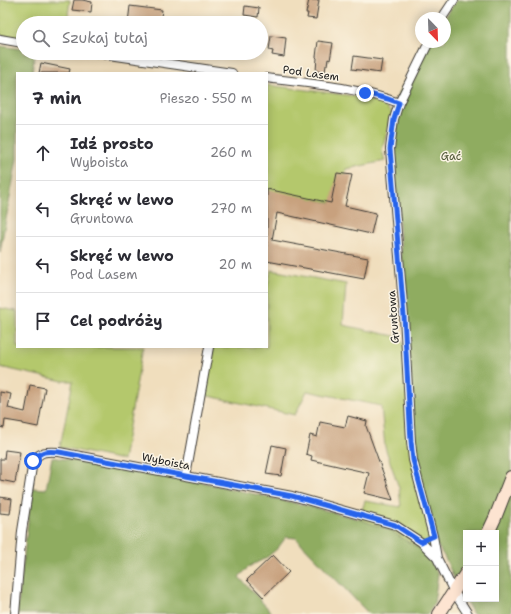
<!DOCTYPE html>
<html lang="pl">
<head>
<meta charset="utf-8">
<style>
	:root { --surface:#fff; --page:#f7f7f7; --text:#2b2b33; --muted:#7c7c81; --line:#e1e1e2 }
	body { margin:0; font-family:"Shantell Sans",sans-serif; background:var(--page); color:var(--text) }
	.controls { position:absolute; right:12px; bottom:12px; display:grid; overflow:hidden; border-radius:0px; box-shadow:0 2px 10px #0003 }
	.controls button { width:36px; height:36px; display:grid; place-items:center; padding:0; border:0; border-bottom:1px solid var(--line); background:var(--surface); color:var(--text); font:20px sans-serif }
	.compass { position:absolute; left:415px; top:12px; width:36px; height:36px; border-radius:50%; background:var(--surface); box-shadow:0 2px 10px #0003; rotate:157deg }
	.stop { position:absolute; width:12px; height:12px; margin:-9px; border:3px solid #2563eb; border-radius:50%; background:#fff }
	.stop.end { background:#2563eb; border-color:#fff; box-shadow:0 1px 4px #0008 }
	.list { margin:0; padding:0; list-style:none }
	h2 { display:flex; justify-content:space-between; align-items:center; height:52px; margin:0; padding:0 16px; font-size:17px }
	h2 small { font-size:13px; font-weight:400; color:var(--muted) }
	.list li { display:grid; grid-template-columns:26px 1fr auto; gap:12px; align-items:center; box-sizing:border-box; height:56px; padding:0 16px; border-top:1px solid var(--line) }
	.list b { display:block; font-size:15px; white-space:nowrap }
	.list p { margin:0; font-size:13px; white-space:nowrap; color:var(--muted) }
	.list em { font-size:13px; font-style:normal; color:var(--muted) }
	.icon { flex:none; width:22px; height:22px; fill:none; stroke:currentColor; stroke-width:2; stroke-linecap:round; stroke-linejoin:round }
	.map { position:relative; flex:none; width:511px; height:614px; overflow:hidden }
	.search { position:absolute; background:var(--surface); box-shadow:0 2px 10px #0003; left:16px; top:16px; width:252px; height:44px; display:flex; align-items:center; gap:10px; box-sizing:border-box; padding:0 14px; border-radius:22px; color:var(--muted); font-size:15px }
	.panel { position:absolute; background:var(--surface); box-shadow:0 2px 10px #0003; left:16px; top:72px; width:252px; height:276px; border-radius:0px }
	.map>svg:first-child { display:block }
	.green { fill:#b4c86c; stroke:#687244 }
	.forest { fill:#8fac60; stroke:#56643e; fill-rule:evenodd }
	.building { fill:#c8a17e }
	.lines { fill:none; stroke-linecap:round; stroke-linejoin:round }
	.street-casing { stroke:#3c3934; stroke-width:10 }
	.secondary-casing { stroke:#3c3934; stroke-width:14 }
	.street { stroke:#fff; stroke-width:8 }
	.secondary { stroke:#fde4d1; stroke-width:12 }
	.route { stroke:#2563eb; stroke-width:5 }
	.labels { text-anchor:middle; stroke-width:3; stroke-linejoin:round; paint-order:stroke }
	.street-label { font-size:11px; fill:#1c1c1c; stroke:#fcf5e5 }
	.park-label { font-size:11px; fill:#515838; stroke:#fcf5e5 }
</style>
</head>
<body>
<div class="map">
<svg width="511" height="614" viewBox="0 0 511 614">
	<rect width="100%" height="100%" fill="#fcf5e5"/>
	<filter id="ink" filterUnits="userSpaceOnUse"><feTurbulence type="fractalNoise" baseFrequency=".025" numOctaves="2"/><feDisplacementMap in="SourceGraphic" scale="8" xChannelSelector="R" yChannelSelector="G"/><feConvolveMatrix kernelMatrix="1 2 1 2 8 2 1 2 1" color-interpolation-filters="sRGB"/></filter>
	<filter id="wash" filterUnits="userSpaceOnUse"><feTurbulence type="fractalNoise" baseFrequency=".012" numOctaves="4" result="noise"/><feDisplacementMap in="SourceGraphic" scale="16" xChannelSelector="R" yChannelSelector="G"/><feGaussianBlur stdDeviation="0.9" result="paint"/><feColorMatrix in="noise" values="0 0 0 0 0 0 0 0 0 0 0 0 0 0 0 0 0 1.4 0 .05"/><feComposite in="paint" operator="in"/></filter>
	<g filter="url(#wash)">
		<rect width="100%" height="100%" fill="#f0debd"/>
		<path class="green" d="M0 0H70L67 23H23V39L0 35Z
			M267 85 354 96 383 104 392 114 382 150 385 161 346 169 339 204 267 191Z
			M271 270 346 284 343 325 399 337 404 344 437 545 421 550 391 531 359 519 365 501 401 507 399 488 385 447 381 406 307 391 295 415 204 395 213 347H267V289Z
			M0 308 17 311V347H143L123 460 60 447 73 381H63L0 367Z"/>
		<path class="forest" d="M456 0H511V614H473L454 578 445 558 437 545 415 462 392 121 394 102 428 42H445V18ZM466 533H496V599H466Z
			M0 46 23 49V53H35L32 73H17V159L0 252Z
			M52 457 188 479 312 507 359 519 391 531 421 550 427 555 438 574 434 603 428 614H369L296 538 286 537 278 548 266 558 250 566 239 577 273 614H17L32 488 46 489Z"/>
		<g id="blocks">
			<path class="building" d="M74 0H82L92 2 91 12 72 10Z
				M309 0H319L316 19 307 18 308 13H306Z
				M130 6 162 10 160 23 139 20V23H128Z
				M245 6 259 8 258 17 244 15Z
				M271 36 286 38 284 57 272 55 273 51 269 50Z
				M318 41 333 43 330 60 328 59 327 65H326L325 72 316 71 317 58 316 57Z
				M354 56 382 60 380 73 352 69Z
				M41 63 70 69 69 73H39Z
				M337 173 352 175 345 206 376 213 371 234 277 213 272 240 368 258 364 279 267 261V189L331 203Z
				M30 385 45 388 38 427 23 424V423L5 420 4 428 0 427V392L11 394 8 408 25 412Z
				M348 416 367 421 366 426 393 500 364 493 369 473 311 460 312 456 306 454 310 435 317 437 320 422 345 427Z
				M272 445 286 448 281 476 266 474Z
				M5 450 20 452 15 483 0 480V459H4Z
				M0 497 12 499 10 514 0 513Z
				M273 555 289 572 263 597 247 580Z"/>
		</g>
	</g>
	<g filter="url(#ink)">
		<use href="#blocks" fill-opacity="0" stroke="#3c3934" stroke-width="1"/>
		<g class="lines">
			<g class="street-casing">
				<path id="street" d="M442 18 454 0
					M0 39 23 43
					M429 42 399 103 394 119 390 149 404 316 411 441 413 460 433 536 437 558 454 592 468 614
					M96 53 232 73
					M267 78C311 84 357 87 399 103
					M186 476 209 347
					M15 614 22 531 33 461C41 451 46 451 59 452L292 496 395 525 421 542 437 558"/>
			</g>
			<g class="secondary-casing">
				<path id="secondary" d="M488 533 495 518 511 477
					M439 614 466 573"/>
			</g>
			<use href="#street" class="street"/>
			<use href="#secondary" class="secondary"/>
		</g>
	</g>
	<g class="lines" filter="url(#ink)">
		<path class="route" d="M33 461C42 450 46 451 59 452L292 496 395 525 421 542 427 539 434 536 413 460 411 441 404 316 390 149 394 119 399 103 388 99 365 93"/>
	</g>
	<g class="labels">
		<g class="street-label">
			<text transform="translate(311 73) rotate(8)" y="4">Pod Lasem</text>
			<text transform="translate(393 317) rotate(-94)" y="4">Gruntowa</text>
			<text transform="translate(166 461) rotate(11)" y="4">Wyboista</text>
		</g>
		<g class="park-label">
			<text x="451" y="160">Gać</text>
		</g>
	</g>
</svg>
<div class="controls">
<button>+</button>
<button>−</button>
</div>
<svg class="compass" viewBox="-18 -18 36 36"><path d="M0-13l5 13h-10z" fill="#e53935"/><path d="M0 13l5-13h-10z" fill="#7c7c81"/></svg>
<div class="stop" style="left:33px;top:461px"></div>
<div class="stop end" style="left:365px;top:93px"></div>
<div class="search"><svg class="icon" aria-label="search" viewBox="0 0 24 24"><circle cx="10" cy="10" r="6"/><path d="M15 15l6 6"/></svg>Szukaj tutaj</div>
<section class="panel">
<h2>7 min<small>Pieszo · 550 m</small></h2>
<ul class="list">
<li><svg class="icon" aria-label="ahead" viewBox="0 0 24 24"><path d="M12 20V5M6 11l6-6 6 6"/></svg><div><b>Idź prosto</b><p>Wyboista</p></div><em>260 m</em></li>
<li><svg class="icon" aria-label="left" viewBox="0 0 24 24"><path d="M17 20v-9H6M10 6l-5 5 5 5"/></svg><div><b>Skręć w lewo</b><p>Gruntowa</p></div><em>270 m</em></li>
<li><svg class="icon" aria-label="left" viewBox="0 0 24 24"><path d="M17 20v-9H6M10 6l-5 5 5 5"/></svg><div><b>Skręć w lewo</b><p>Pod Lasem</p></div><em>20 m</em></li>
<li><svg class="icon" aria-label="arrive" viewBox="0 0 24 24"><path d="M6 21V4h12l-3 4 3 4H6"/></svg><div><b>Cel podróży</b></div></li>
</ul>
</section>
</div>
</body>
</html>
